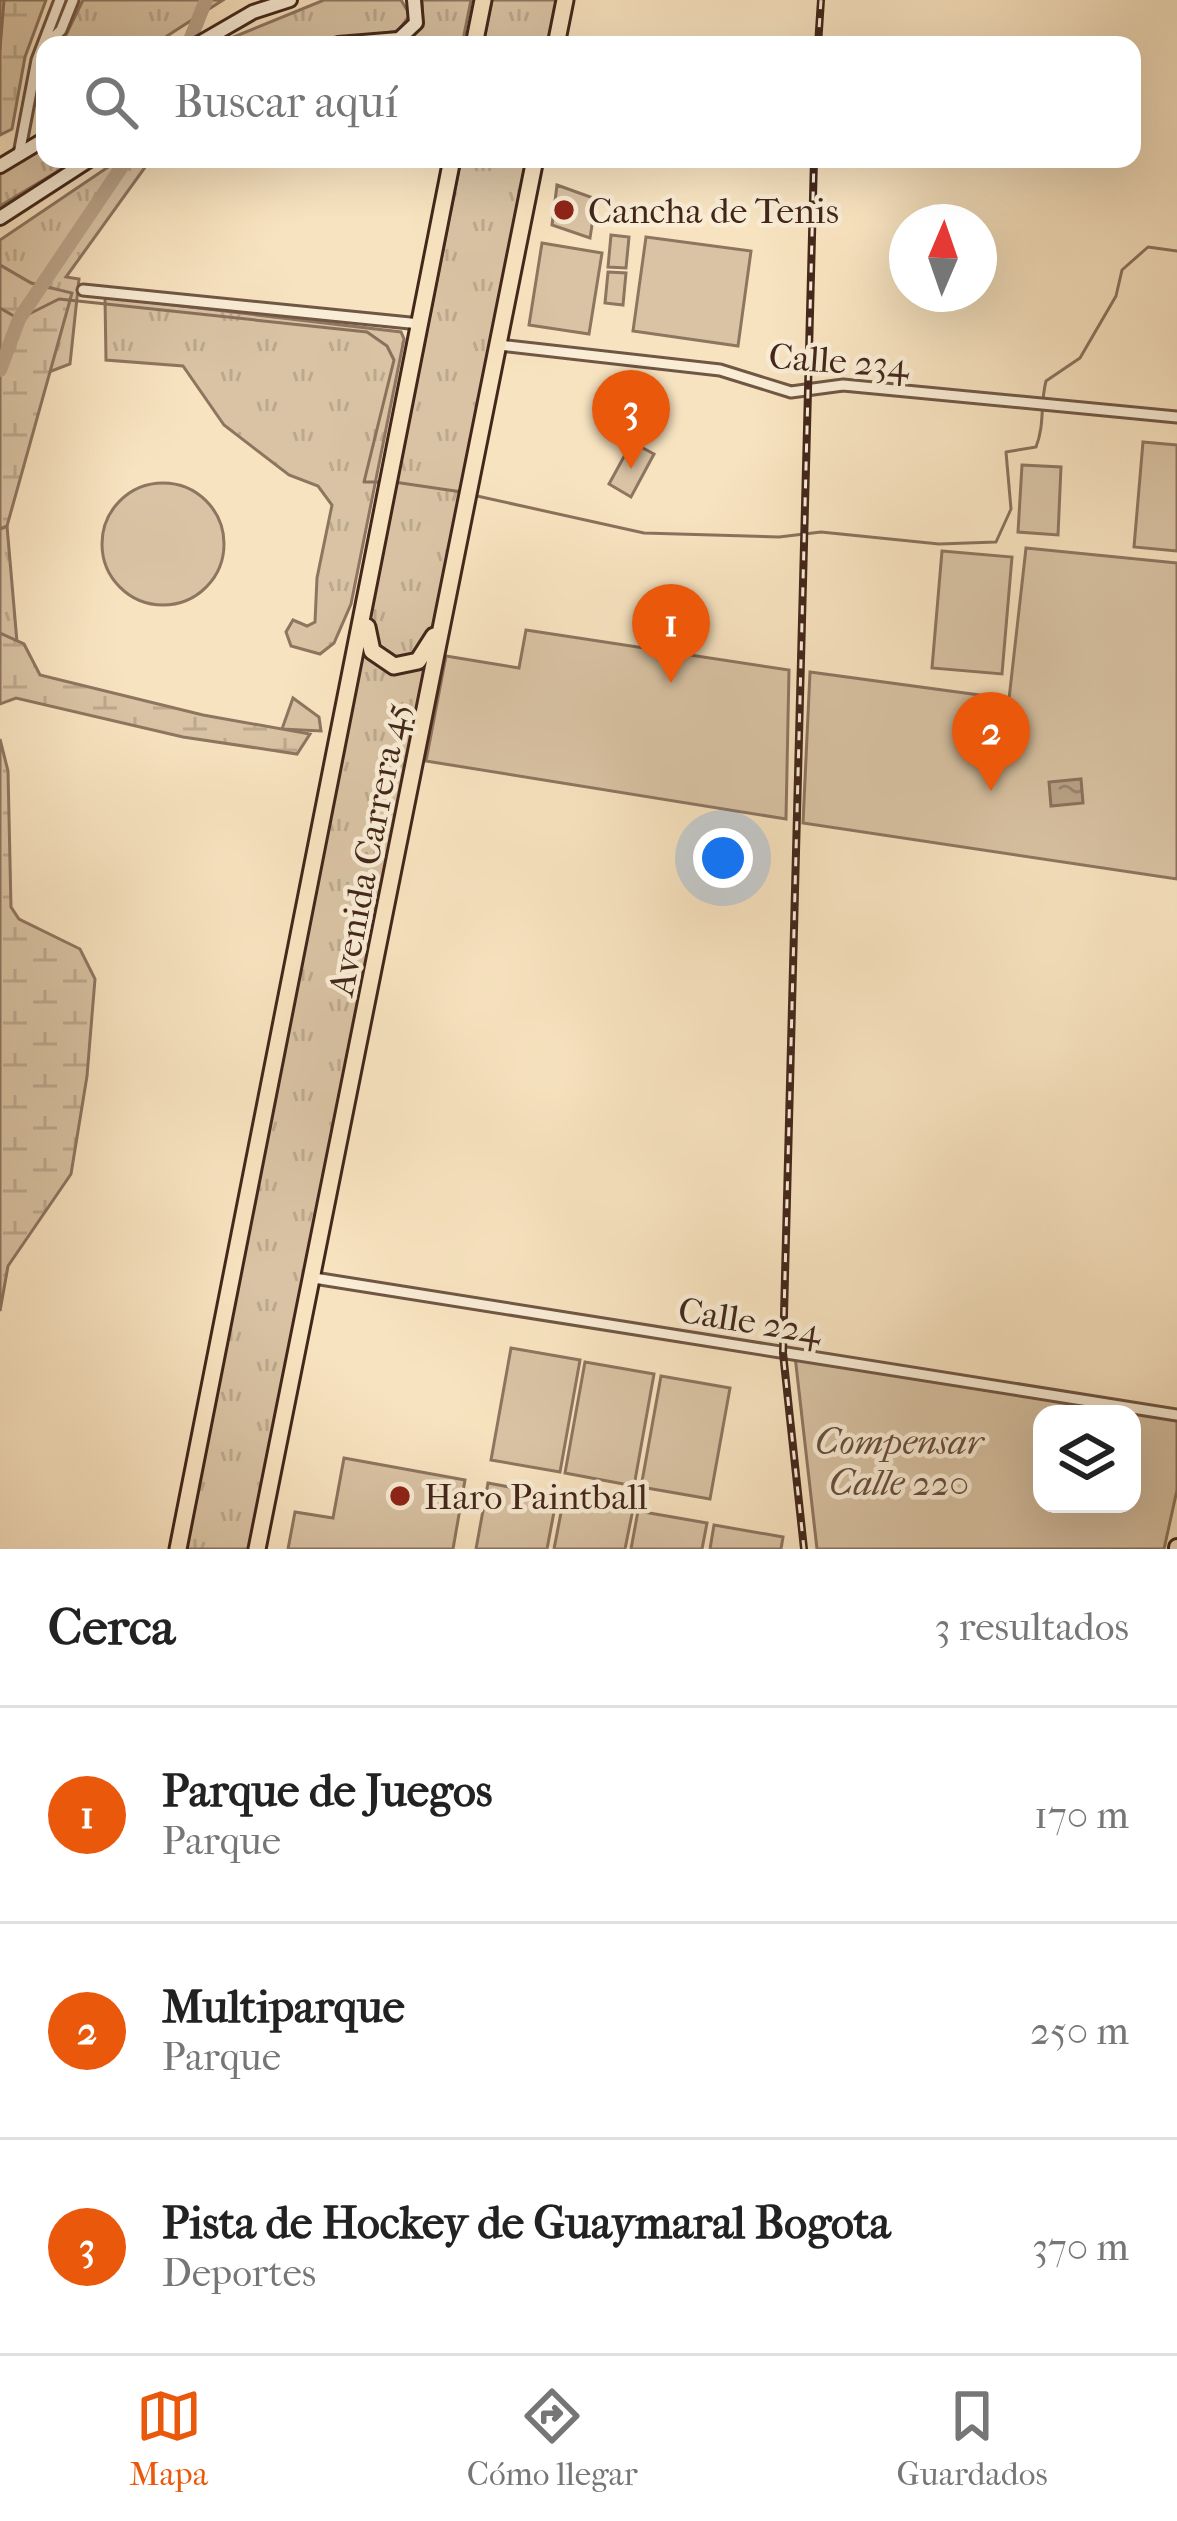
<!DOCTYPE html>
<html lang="es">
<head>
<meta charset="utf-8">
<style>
	:root { --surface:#fff; --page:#f6f6f6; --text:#222; --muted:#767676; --line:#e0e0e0; --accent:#ea580c }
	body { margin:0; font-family:"IM FELL French Canon",serif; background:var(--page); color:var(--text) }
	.controls { position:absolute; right:36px; bottom:36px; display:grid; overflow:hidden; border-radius:24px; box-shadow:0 12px 48px #0002 }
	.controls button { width:108px; height:108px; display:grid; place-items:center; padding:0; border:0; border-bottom:3px solid var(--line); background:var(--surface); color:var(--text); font:60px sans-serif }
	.compass { position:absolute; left:889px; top:204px; width:108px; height:108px; border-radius:50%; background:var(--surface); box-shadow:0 12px 48px #0002; rotate:2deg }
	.you { position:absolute; left:723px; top:858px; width:42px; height:42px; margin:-30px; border:9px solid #fff; border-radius:50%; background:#1a73e8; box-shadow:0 0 0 18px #1a73e833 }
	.badge { display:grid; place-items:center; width:78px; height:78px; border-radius:50%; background:var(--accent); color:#fff; font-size:39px; font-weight:700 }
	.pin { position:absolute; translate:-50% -99px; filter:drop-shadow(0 3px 6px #0008) }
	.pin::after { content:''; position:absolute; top:63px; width:42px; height:36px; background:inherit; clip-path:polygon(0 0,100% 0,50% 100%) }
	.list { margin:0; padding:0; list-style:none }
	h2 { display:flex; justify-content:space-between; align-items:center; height:156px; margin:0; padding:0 48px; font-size:51px }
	h2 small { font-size:39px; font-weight:400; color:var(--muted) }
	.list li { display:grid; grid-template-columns:78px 1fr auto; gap:36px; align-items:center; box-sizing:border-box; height:216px; padding:0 48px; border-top:3px solid var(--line) }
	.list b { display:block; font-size:45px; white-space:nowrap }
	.list p { margin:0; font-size:39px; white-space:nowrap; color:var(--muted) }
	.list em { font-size:39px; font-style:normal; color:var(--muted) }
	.icon { flex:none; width:66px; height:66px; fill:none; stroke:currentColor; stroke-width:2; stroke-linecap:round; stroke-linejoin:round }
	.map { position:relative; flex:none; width:1177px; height:1549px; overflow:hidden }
	.search { position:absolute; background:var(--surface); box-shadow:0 12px 48px #0002; left:36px; right:36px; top:36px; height:132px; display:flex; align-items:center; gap:30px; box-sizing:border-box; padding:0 42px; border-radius:24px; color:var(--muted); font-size:45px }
	.sheet { height:804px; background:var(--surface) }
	nav { display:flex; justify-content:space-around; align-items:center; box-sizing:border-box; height:168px; border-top:3px solid var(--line); background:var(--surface); font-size:33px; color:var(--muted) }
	nav a { display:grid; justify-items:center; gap:6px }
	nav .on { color:var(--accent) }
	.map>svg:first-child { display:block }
	.grass { fill:url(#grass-tufts); stroke:#8e7560; stroke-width:3 }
	.wetland { fill:url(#wetland-marsh); stroke:#8e7560; stroke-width:3 }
	.park { fill:#d9c3a4; stroke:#8e7560; stroke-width:3; fill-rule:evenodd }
	.water { fill:url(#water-ripples); stroke:#8a715c; stroke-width:3 }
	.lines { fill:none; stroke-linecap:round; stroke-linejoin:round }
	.stream { stroke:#8a715c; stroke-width:3 }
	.river { stroke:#baa388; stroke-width:14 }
	.street-casing { stroke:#705644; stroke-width:15 }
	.secondary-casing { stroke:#43271b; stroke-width:18 }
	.primary-casing { stroke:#43271b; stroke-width:20 }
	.highway-casing { stroke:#43271b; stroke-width:21 }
	.street { stroke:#faedd6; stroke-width:9 }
	.secondary { stroke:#faedd6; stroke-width:12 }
	.primary { stroke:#f8e3c0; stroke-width:14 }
	.highway { stroke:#f8e3c0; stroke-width:15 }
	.rail-casing { stroke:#43271b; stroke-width:8 }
	.rail { stroke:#faedd6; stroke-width:3; stroke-dasharray:9; stroke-linecap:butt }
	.poi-dot { fill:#8f2418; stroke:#faedd6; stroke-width:4.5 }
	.labels { text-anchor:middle; stroke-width:9; stroke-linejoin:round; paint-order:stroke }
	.poi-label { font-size:36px; fill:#43271b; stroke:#faedd6; text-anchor:start }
	.street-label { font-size:36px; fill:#43271b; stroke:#faedd6 }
	.park-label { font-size:36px; font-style:italic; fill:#684e3d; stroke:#faedd6 }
</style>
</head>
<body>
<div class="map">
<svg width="1177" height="1549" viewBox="0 0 1177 1549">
	<defs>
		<pattern id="grass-tufts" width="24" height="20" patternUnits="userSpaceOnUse" patternTransform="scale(3)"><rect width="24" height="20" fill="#d9c3a4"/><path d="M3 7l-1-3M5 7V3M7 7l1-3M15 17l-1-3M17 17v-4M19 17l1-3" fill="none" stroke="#bba88d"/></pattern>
		<pattern id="wetland-marsh" width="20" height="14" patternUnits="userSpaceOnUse" patternTransform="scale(3)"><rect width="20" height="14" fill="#d9c3a4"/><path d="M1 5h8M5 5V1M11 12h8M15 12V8" fill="none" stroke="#bba88d"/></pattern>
		<pattern id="water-ripples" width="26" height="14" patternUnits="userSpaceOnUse" patternTransform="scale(3)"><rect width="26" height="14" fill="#baa388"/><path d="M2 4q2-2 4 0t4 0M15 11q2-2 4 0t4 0" fill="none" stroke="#99856e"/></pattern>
	</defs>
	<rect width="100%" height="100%" fill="#f8e3c0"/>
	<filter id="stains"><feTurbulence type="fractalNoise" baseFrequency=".00167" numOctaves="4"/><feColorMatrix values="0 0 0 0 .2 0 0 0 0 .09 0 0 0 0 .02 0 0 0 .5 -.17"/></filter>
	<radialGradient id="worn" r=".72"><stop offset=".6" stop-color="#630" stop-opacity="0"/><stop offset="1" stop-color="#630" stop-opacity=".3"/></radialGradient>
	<path class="grass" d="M83 0H223L153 45H61Z
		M324 0H401L410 15 398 31 310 45H214Z
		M422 0H471L462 45H400L423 25Z
		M492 0H560L552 45H483Z
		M45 147V159H78L0 206V174Z
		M120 159H151L66 277 79 279 70 364 49 372 71 294 31 283 0 265V240Z
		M461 159H531L252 1549H185Z
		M105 297 401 332 404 339 351 604 334 643 320 654 291 646 286 632 293 620 307 626 315 622 317 578 332 505 318 486 289 475 224 425 183 366 106 360Z
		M7 526 17 642 0 633V529Z
		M293 698 319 717 321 731 282 729Z"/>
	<path class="wetland" d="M0 0H46L25 57 12 129 0 135Z
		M0 265 31 283 72 293 7 526 0 529Z
		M0 633 24 644 40 675 203 715 310 734 297 754 183 737 16 698 0 704Z
		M0 739 8 771 11 907 19 919 80 949 95 979 87 1076 71 1174 8 1266 0 1311Z"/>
	<path class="park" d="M557 185 596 199 590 238 552 225Z
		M611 235 629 237 626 268 608 267Z
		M646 237 751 251 738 346 633 331Z
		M542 243 602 253 589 334 529 325Z
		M608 272 626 273 623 305 605 303Z
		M632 442 654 454 631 497 609 484Z
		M1143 442 1177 445V551L1134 547Z
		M1022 465 1061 467 1058 535 1018 532Z
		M102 544a61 61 0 1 1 122 0a61 61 0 1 1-122 0Z
		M1026 548 1177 563V879L803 823 810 672 1009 699Z
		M942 551 1012 557 1002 674 932 668Z
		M526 630 789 670 786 819 426 761 446 656 519 668Z
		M511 1348 580 1360 560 1472 491 1460Z
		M795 1356 1177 1419V1490L1164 1549H817ZM1042 1414H1132V1504H1042Z
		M585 1362 654 1374 634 1486 565 1473Z
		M661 1376 730 1388 710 1499 641 1487Z
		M344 1458 465 1480 453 1549H288L295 1512 333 1518Z
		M488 1483 557 1496 547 1549H476Z
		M564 1497 633 1509 625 1549H554Z
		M638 1511 707 1523 702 1549H631Z
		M714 1525 783 1537 781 1549H710Z"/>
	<path class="water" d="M1081 779 1083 803 1051 806 1049 782Z"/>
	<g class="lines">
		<path class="stream" d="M0 49 4 0
			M0 308 19 319 59 299 367 332 387 346 394 360 364 482H385
			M394 482 462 492
			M477 496 644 533 779 537 821 532 939 544 996 542 1011 509 1006 452 1036 447C1045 424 1040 404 1046 381L1080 358 1116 296 1122 270 1148 247 1177 251"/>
		<path class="river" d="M188 45 206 0
			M0 370 19 319 127 159"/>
		<g class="street-casing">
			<path id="street" d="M46 45 61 30 73 0
				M19 154 37 60 60 0
				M83 290 420 324
				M499 345 720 370 791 392 843 385 1177 417
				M314 1278 1177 1415"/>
		</g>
		<g class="secondary-casing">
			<path id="secondary" d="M338 44 399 39 416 23 414 0
				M196 45 253 12 290 0
				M0 166 45 139
				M0 218 91 159"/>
		</g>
		<g class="primary-casing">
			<path id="primary" d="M1177 1549V1547"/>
		</g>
		<g class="highway-casing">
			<path id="highway" d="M474 45 483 0
				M556 45 565 0
				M367 627 372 651 394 666 418 661 434 636
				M178 1549 452 159
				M257 1549 535 159"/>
		</g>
		<use href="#street" class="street"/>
		<use href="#secondary" class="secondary"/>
		<use href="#primary" class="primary"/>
		<use href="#highway" class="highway"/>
		<g class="rail-casing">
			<path id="rail" d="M818 45 821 0
				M804 1549 783 1353 814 159"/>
		</g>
		<use href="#rail" class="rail"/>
	</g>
	<g class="poi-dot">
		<circle cx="564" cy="210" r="12"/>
		<circle cx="400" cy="1496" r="12"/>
	</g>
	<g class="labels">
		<g class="poi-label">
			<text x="588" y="223">Cancha de Tenis</text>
			<text x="424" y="1509">Haro Paintball</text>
		</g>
		<g class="street-label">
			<text transform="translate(839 360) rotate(4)" y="13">Calle 234</text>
			<text transform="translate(368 849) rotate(-79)" y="13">Avenida Carrera 45</text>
			<text transform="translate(750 1320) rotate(9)" y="13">Calle 224</text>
		</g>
		<g class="park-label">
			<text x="899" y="1454">Compensar<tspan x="899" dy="41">Calle 220</tspan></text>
		</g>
	</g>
	<rect width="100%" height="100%" filter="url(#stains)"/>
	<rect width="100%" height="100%" fill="url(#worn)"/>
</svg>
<div class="controls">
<button><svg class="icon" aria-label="layers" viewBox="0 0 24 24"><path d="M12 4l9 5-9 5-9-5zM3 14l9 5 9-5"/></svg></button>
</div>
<svg class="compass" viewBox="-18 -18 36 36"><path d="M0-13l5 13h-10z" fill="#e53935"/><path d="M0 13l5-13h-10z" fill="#767676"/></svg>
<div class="you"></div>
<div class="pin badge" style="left:671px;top:683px">1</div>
<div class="pin badge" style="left:991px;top:791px">2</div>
<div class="pin badge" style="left:631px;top:469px">3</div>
<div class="search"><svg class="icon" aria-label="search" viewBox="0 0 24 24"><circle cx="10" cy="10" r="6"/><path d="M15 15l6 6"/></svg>Buscar aquí</div>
</div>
<section class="sheet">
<h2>Cerca<small>3 resultados</small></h2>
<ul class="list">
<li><span class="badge">1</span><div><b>Parque de Juegos</b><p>Parque</p></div><em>170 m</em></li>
<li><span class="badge">2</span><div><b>Multiparque</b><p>Parque</p></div><em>250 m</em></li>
<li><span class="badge">3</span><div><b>Pista de Hockey de Guaymaral Bogota</b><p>Deportes</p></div><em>370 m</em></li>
</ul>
</section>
<nav>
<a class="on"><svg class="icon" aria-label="map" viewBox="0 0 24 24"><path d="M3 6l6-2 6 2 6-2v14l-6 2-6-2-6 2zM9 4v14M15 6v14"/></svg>Mapa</a>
<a><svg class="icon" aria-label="directions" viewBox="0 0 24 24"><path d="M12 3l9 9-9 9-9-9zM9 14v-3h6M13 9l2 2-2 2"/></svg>Cómo llegar</a>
<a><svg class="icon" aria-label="saved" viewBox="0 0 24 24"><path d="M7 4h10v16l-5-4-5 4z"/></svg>Guardados</a>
</nav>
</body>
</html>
